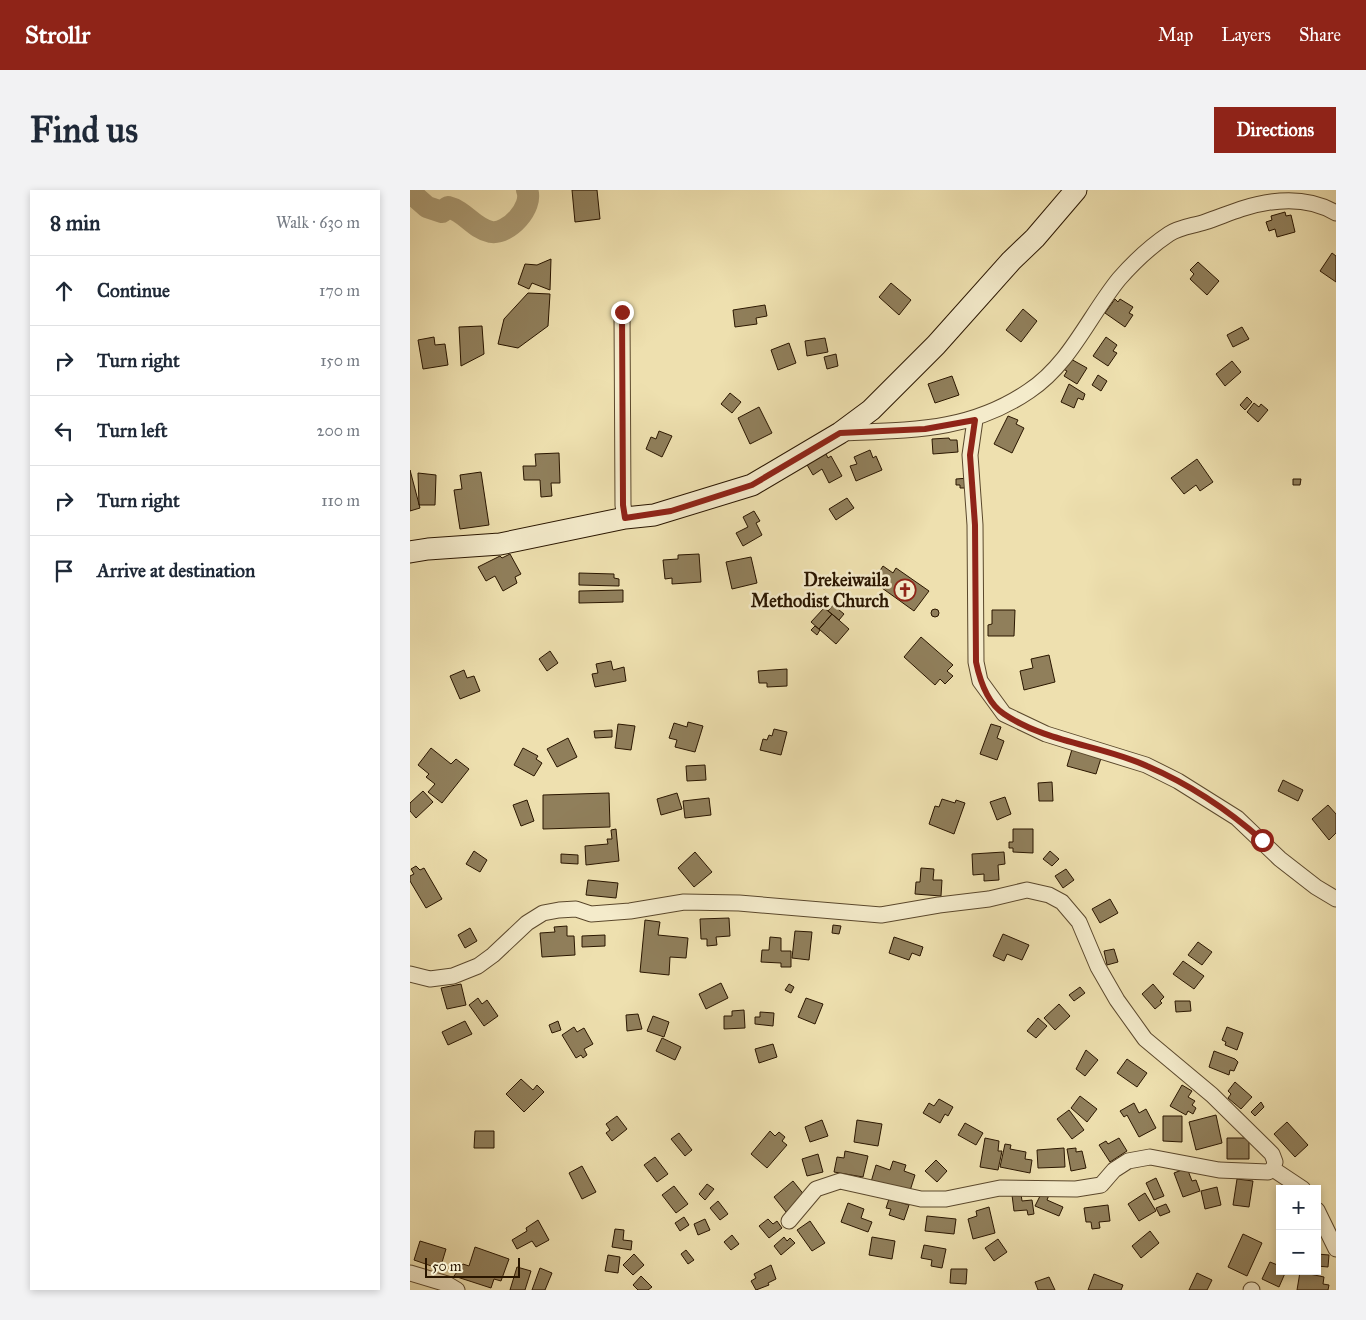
<!DOCTYPE html>
<html lang="en">
<head>
<meta charset="utf-8">
<style>
	:root { --surface:#fff; --page:#f2f2f3; --text:#1f2937; --muted:#747a83; --line:#e0e1e3; --accent:#8f2418 }
	body { margin:0; font-family:"IM FELL Great Primer",serif; background:var(--page); color:var(--text) }
	.controls { position:absolute; right:15px; bottom:15px; display:grid; overflow:hidden; border-radius:0px; box-shadow:0 2px 8px #0003 }
	.controls button { width:45px; height:45px; display:grid; place-items:center; padding:0; border:0; border-bottom:1px solid var(--line); background:var(--surface); color:var(--text); font:25px sans-serif }
	.scale { position:absolute; left:15px; bottom:12px; width:95px; box-sizing:border-box; padding-left:5px; border:2px solid #2a1600; border-top:0; font-size:14px; line-height:18px; white-space:nowrap; color:#2a1600; -webkit-text-stroke:4px #f4ebcb; paint-order:stroke }
	.stop { position:absolute; width:15px; height:15px; margin:-11px; border:4px solid #8f2418; border-radius:50%; background:#fff }
	.stop.end { background:#8f2418; border-color:#fff; box-shadow:0 1px 5px #0008 }
	.list { margin:0; padding:0; list-style:none }
	h2 { display:flex; justify-content:space-between; align-items:center; height:65px; margin:0; padding:0 20px; font-size:21px }
	h2 small { font-size:16px; font-weight:400; color:var(--muted) }
	.list li { display:grid; grid-template-columns:32px 1fr auto; gap:15px; align-items:center; box-sizing:border-box; height:70px; padding:0 20px; border-top:1px solid var(--line) }
	.list b { display:block; font-size:19px; white-space:nowrap }
	.list em { font-size:16px; font-style:normal; color:var(--muted) }
	.icon { flex:none; width:28px; height:28px; fill:none; stroke:currentColor; stroke-width:2; stroke-linecap:round; stroke-linejoin:round }
	.map { position:relative; flex:none; width:926px; height:1100px; overflow:hidden; border-radius:0px }
	header { display:flex; align-items:center; gap:30px; box-sizing:border-box; height:70px; padding:0 25px; background:var(--accent); color:#fff }
	header strong { font-size:24px }
	nav { display:flex; gap:28px; margin-inline-start:auto; font-size:18px }
	.intro { display:flex; align-items:center; justify-content:space-between; box-sizing:border-box; height:120px; padding:0 30px }
	h1 { margin:0; font-size:35px }
	.button { padding:12px 22px; border-radius:0px; background:var(--accent); color:#fff; font-size:18px; font-weight:700 }
	main { display:flex; gap:30px; padding:0 30px }
	aside { flex:1; background:var(--surface); border-radius:0px; box-shadow:0 2px 8px #0003 }
	.map>svg:first-child { display:block }
	.lines { fill:none; stroke-linecap:round; stroke-linejoin:round }
	.river { stroke:#ab9b74; stroke-width:22 }
	.building { fill:#907f5b; stroke:#2a1600 }
	.street-casing { stroke:#5b482c; stroke-width:17 }
	.secondary-casing { stroke:#2a1600; stroke-width:23 }
	.street { stroke:#f4ebcb; stroke-width:15 }
	.secondary { stroke:#f4ebcb; stroke-width:21 }
	.route { stroke:#8f2418; stroke-width:6 }
	.labels { text-anchor:middle; stroke-width:5; stroke-linejoin:round; paint-order:stroke }
	.poi-label { font-size:18px; font-weight:bold; fill:#2a1600; stroke:#f4ebcb; text-anchor:end }
</style>
</head>
<body>
<header>
<strong>Strollr</strong>
<nav><a>Map</a><a>Layers</a><a>Share</a></nav>
</header>
<div class="intro"><h1>Find us</h1><a class="button">Directions</a></div>
<main>
<aside>
<h2>8 min<small>Walk · 630 m</small></h2>
<ul class="list">
<li><svg class="icon" aria-label="ahead" viewBox="0 0 24 24"><path d="M12 20V5M6 11l6-6 6 6"/></svg><div><b>Continue</b></div><em>170 m</em></li>
<li><svg class="icon" aria-label="right" viewBox="0 0 24 24"><path d="M7 20v-9h11M14 6l5 5-5 5"/></svg><div><b>Turn right</b></div><em>150 m</em></li>
<li><svg class="icon" aria-label="left" viewBox="0 0 24 24"><path d="M17 20v-9H6M10 6l-5 5 5 5"/></svg><div><b>Turn left</b></div><em>200 m</em></li>
<li><svg class="icon" aria-label="right" viewBox="0 0 24 24"><path d="M7 20v-9h11M14 6l5 5-5 5"/></svg><div><b>Turn right</b></div><em>110 m</em></li>
<li><svg class="icon" aria-label="arrive" viewBox="0 0 24 24"><path d="M6 21V4h12l-3 4 3 4H6"/></svg><div><b>Arrive at destination</b></div></li>
</ul>
</aside>
<div class="map">
<svg width="926" height="1100" viewBox="0 0 926 1100">
	<rect width="100%" height="100%" fill="#eee0af"/>
	<filter id="stains"><feTurbulence type="fractalNoise" baseFrequency=".004" numOctaves="4"/><feColorMatrix values="0 0 0 0 .2 0 0 0 0 .09 0 0 0 0 .02 0 0 0 .5 -.17"/></filter>
	<radialGradient id="worn" r=".72"><stop offset=".6" stop-color="#630" stop-opacity="0"/><stop offset="1" stop-color="#630" stop-opacity=".3"/></radialGradient>
	<g class="lines">
		<path class="river" d="M0 2 17 17 32 22 38 17C55 21 63 38 81 42 98 45 124 17 117 0"/>
	</g>
	<path class="building" d="M162 0H187L190 29 165 32Z
		M875 22 876 26 881 25 885 42 867 47 865 39 859 41 856 32 862 30 861 26Z
		M922 63 926 66V92L910 81Z
		M141 69 140 100 122 93 119 99 108 94 115 74 127 75Z
		M788 72 809 91 797 105 780 89 784 84 780 80Z
		M481 93 501 110 489 125 469 107Z
		M118 103 140 104 138 136 108 158 88 154 94 129Z
		M705 109 708 112 710 109 723 117 719 123 723 125 715 137 695 123Z
		M355 115 357 126 346 128 347 134 325 137 323 120Z
		M613 119 627 131 611 152 596 140Z
		M72 136 74 164 51 176 49 137Z
		M832 137 839 149 823 157 817 145Z
		M24 147 25 155 35 154 38 175 13 179 8 150Z
		M696 147 707 155 703 161 707 163 698 176 683 166Z
		M415 148 418 162 397 166 395 151Z
		M379 153 386 173 368 180 361 160Z
		M426 164 428 176 417 179 414 167Z
		M659 168 677 178 667 194 654 186 657 181 653 179Z
		M822 171 831 182 815 196 806 184Z
		M688 185 697 191 691 201 682 195Z
		M542 186 549 205 525 213 518 194Z
		M659 194 675 204 673 210 668 208 664 218 651 212Z
		M320 203 331 212 322 223 311 214Z
		M837 207 842 212 835 220 830 215Z
		M844 213 849 217 851 214 858 220 848 232 837 222Z
		M349 217 362 243 340 254 328 228Z
		M598 226 608 230 606 234 614 238 602 263 584 254Z
		M249 241 262 246 252 267 236 259 241 247 246 249Z
		M539 248 540 250H547L548 262 523 264 522 249Z
		M460 260 463 268 466 266 472 280 446 291 440 276 447 274 444 267Z
		M415 262 418 268 421 266 432 286 419 293 412 279 403 285 396 273Z
		M149 263 150 293H141L142 306 131 307 130 290H114L113 276H126L125 264Z
		M787 269 803 292 790 301 786 295 774 304 761 288Z
		M0 280 10 318 0 321Z
		M71 282 79 335 50 339 44 300 52 299 50 285Z
		M8 283 26 285 25 315H9Z
		M559 288 560 298H550V295H546V289Z
		M883 289H891L890 295H883Z
		M437 308 444 318 426 330 419 319Z
		M344 321 350 331 346 333 352 345 333 356 326 343 338 337 333 327Z
		M100 364 111 384 105 387 107 393 93 401 85 386 76 391 68 377 90 366 92 368Z
		M289 364 291 392 262 394V388L255 389 253 370 268 369V365Z
		M341 367 347 393 322 399 316 372Z
		M473 376 483 383 486 378 519 401 504 421 472 398 474 395 465 388Z
		M169 383 204 384V388L209 389V396L169 395Z
		M213 400V412L169 413V401Z
		M423 415 434 424 429 430 418 421Z
		M414 418 422 424 409 439 401 432Z
		M521 423a4 4 0 1 1 8 0a4 4 0 1 1-8 0Z
		M582 420H605L604 446H578V435L582 434Z
		M422 424 439 439 426 454 409 439Z
		M405 436 410 440 407 445 401 440Z
		M511 447 543 475 537 481 543 486 535 494 530 489 525 495 494 467Z
		M140 461 148 473 137 481 129 469Z
		M639 465 645 492 614 500 610 481 623 478 621 469Z
		M201 471 203 480 214 477 216 491 185 497 182 484 188 483 186 474Z
		M377 479V496L357 497V493H349L348 481Z
		M54 480 57 488 64 486 70 501 50 509 40 486Z
		M278 532 293 536 285 562 265 557 267 550 259 548 264 533 277 537Z
		M208 534 225 536 221 560 205 558Z
		M581 534 591 537 587 548 594 551 587 570 570 564Z
		M364 539 377 542 371 565 350 560 353 549 357 550 359 545 362 546Z
		M202 540V547L185 548 184 541Z
		M158 548 167 567 147 577 137 559Z
		M663 556 692 565 686 584 657 576Z
		M21 558 41 574 46 569 59 579 32 613 18 602 25 594 16 587 19 584 8 575Z
		M113 558 128 566 126 569 132 573 124 586 104 575Z
		M295 575 296 590 277 591 276 576Z
		M873 590 893 600 888 611 868 601Z
		M642 592 643 611H629L628 593Z
		M13 601 23 612 6 628 0 621V613Z
		M199 603 200 637 133 639V605Z
		M267 603 272 619 251 625 247 609Z
		M595 607 601 624 587 630 580 612Z
		M299 608 301 625 275 628 273 611Z
		M532 609 545 613 546 610 555 613 544 644 519 634 525 616 529 617Z
		M117 610 124 631 111 636 103 615Z
		M918 615 926 624V643L919 650 902 629Z
		M206 639 209 671 176 675 175 656 198 654 197 649H202L201 640Z
		M603 639H623V663L603 662V658H599V652H603Z
		M64 661 77 670 70 682 56 674Z
		M640 661 649 669 642 676 633 669Z
		M285 662 302 682 284 697 268 678Z
		M594 662 595 674 588 675 589 690 574 691V684L563 685 562 664Z
		M151 664 168 665V674L151 673Z
		M6 676 10 680 14 678 32 709 16 718 0 691V686L4 684 1 679Z
		M511 678 524 679 523 690H532L531 706 505 704 506 692H510Z
		M656 679 664 690 653 698 645 686Z
		M178 690 208 693 206 708 176 705Z
		M700 709 708 723 690 733 682 719Z
		M319 728 320 746 306 747 307 755 297 756V749H291L290 729Z
		M235 730 250 732 248 745 278 748 276 768 260 767 259 785 230 782Z
		M423 735 431 736 429 744 422 743Z
		M157 736V746H164L165 765 132 767 130 743 145 742 144 737Z
		M60 738 67 751 55 758 48 745Z
		M385 741 402 742 399 770 382 768Z
		M593 744 619 755 612 770 597 764 594 771 583 766Z
		M195 745V756L172 757V746Z
		M360 747 371 748V761H381V777H371V773L351 772 352 760H359Z
		M484 747 513 757 510 766 502 763 499 770 479 763Z
		M788 752 802 762 792 775 778 765Z
		M704 759 708 772 697 775 694 761Z
		M773 771 794 786 784 799 763 784Z
		M311 793 318 808 296 819 289 804Z
		M51 794 56 815 37 819 31 798Z
		M379 794 384 797 381 803 375 800Z
		M743 794 754 807 750 811 752 813 745 819 732 804Z
		M670 797 675 803 664 811 659 805Z
		M68 808 72 814 77 810 88 826 74 836 59 815Z
		M396 808 413 814 405 834 388 827Z
		M765 811H780L781 821 766 822Z
		M649 814 660 826 645 840 634 828Z
		M334 820 335 838 314 839V826H322V821Z
		M350 822 364 823 363 836 345 834V827H350Z
		M228 824 232 839 217 841 216 825Z
		M243 826 259 832 254 847 237 841Z
		M628 828 637 836 626 848 617 841Z
		M55 831 62 844 38 855 32 842Z
		M148 831 151 840 142 843 139 835Z
		M164 837 167 842 174 838 183 854 174 859 177 865 173 868 171 865 166 868 152 845Z
		M817 837 833 843 827 860 815 855 816 852 812 850Z
		M252 848 271 857 265 870 246 861Z
		M363 854 367 867 349 873 345 859Z
		M676 860 688 870 675 886 666 879Z
		M804 861 825 869 828 872 824 881 820 880 819 885 799 877Z
		M717 869 737 883 727 897 707 883Z
		M111 889 123 900 127 895 134 902 114 922 96 904Z
		M825 892 842 907 831 919 818 908 821 904 818 901Z
		M772 895 782 901 778 907 785 911 782 915 786 918 783 924 778 921 776 925 760 916Z
		M670 906 687 919 677 932 661 918Z
		M529 909 543 917 538 926 535 924 530 933 513 923 519 913 524 916Z
		M851 912 854 917 845 926 841 922Z
		M724 913 729 923 736 919 746 938 729 947 717 925 714 927 710 921Z
		M659 920 674 940 662 949 647 929Z
		M806 925 812 953 786 960 779 932Z
		M207 926 217 939 202 951 196 943 200 940 196 934Z
		M753 926H772V952L753 951Z
		M412 930 418 946 400 952 395 937Z
		M447 930 472 934 468 956 444 952Z
		M877 932 898 955 885 967 864 944Z
		M555 933 573 943 566 955 548 945Z
		M65 941H84V958H64Z
		M360 941 365 946 369 942 375 947 372 951 377 955 357 978 341 964Z
		M269 943 282 960 275 966 261 949Z
		M575 948 589 951 588 961H592L588 980 570 977Z
		M709 948 717 961 700 972 689 955 696 951 698 954Z
		M817 948H839V969H817Z
		M595 954 601 955 600 959 616 962 615 969 622 970 620 983 590 977Z
		M654 958 655 977 628 978 627 960Z
		M666 958V962L672 961 676 978 661 981 657 959Z
		M435 961 458 966 453 987 424 982 427 967 434 968Z
		M408 964 413 982 397 986 392 969Z
		M245 967 258 984 247 992 234 975Z
		M526 970 537 981 527 992 515 981Z
		M483 971 496 975 494 981 505 985 499 1004 461 992 466 975 480 980Z
		M172 976 186 1002 172 1009 159 983Z
		M777 978 782 991 786 990 790 1001 773 1007 764 983Z
		M746 988 754 1006 744 1010 736 993Z
		M827 989 843 991 839 1017 823 1015Z
		M383 991 395 1006 376 1022 364 1007Z
		M297 994 304 999 295 1010 289 1004Z
		M264 996 278 1014 266 1023 252 1005Z
		M807 997 811 1015 795 1019 791 1001Z
		M632 1002 639 1005 637 1010 653 1017 649 1026 625 1016Z
		M735 1003 746 1021 729 1031 718 1014Z
		M611 1004 612 1011 622 1010 624 1024 618 1025 617 1020 604 1021 602 1005Z
		M479 1009 499 1015 494 1030 479 1025 481 1019 476 1018Z
		M308 1011 318 1024 310 1030 300 1018Z
		M438 1013 454 1019 451 1028 462 1032 458 1042 431 1032Z
		M756 1014 760 1022 750 1026 746 1018Z
		M698 1015 700 1031 689 1032 690 1038 682 1039 681 1032H676L674 1018Z
		M579 1017 585 1043 563 1049 558 1029 567 1026 566 1021Z
		M517 1026 546 1029 544 1044 515 1041Z
		M274 1027 279 1035 270 1041 265 1033Z
		M295 1029 300 1040 288 1045 284 1034Z
		M358 1029 363 1034 367 1031 372 1038 359 1048 349 1036Z
		M128 1030 139 1050 126 1057 122 1051 107 1059 102 1050 117 1041 116 1038Z
		M400 1031 415 1053 402 1061 387 1040Z
		M205 1039 214 1040 213 1050 222 1051 221 1060 202 1057Z
		M740 1041 749 1053 731 1068 722 1056Z
		M833 1044 852 1053 837 1086 818 1077Z
		M322 1045 329 1054 321 1060 314 1052Z
		M374 1047 377 1051 380 1048 385 1053 371 1065 364 1056Z
		M462 1047 485 1051 482 1069 459 1065Z
		M588 1049 597 1062 584 1071 575 1058Z
		M10 1051 36 1059 30 1079 4 1070Z
		M514 1055 536 1059 532 1078 521 1076 522 1070 511 1068Z
		M65 1057 99 1069 91 1091 84 1089 81 1098 44 1086 53 1074 59 1076Z
		M276 1060 284 1070 278 1074 271 1064Z
		M224 1064 234 1075 223 1085 213 1075Z
		M907 1064 919 1065 918 1077 907 1076Z
		M198 1065 210 1067 208 1083 195 1081Z
		M860 1072 870 1076V1081H876L869 1097 852 1089Z
		M361 1075 366 1089 358 1093 359 1095 346 1100 341 1091 346 1088 344 1084Z
		M107 1077 121 1081 115 1100H100Z
		M130 1078 142 1083 135 1100H122Z
		M541 1079H557L556 1094 540 1093Z
		M890 1082 914 1087 913 1094 919 1095 918 1100H887Z
		M787 1083 802 1090 797 1100H779Z
		M684 1084 713 1095 711 1100H678Z
		M231 1086 242 1097 238 1100H228L223 1095Z
		M639 1087 645 1100H628L625 1092Z"/>
	<g class="lines">
		<g class="street-casing">
			<path id="street" d="M212 122 213 315 215 328
				M565 230 560 265 565 335 566 472 570 491 594 524 636 544 736 575 768 591 827 628 870 669 906 697 926 709
				M430 243C500 240 559 242 619 201 660 174 679 126 709 89 723 73 741 56 759 44 770 37 783 36 795 32 807 28 819 23 831 19 862 9 896 5 926 23
				M0 784 20 789 43 786 68 776 83 765 117 733 133 723 149 720 166 719 181 724 220 721 274 712 329 713 471 725 529 715 579 709 617 700 639 705 652 712 669 732 688 777 707 810 735 849 802 905 862 964 865 972 863 979 858 982 809 980 740 967 718 971 704 980 691 995 666 999 590 998 536 1009H511L430 991 406 999 379 1031
				M863 979 893 999
				M907 1020 926 1059
				M0 1083 37 1094 47 1100
				M841 1100H842"/>
		</g>
		<g class="secondary-casing">
			<path id="secondary" d="M0 362 18 359 90 354 215 328 244 325 342 295 430 243 461 220 526 155 601 71 625 48 666 0"/>
		</g>
		<use href="#street" class="street"/>
		<use href="#secondary" class="secondary"/>
	</g>
	<g class="lines">
		<path class="route" d="M212 122 213 315 215 328 261 321 342 295 430 243 515 239 565 230 560 265 565 335 566 472C570 491 577 513 594 524 637 553 691 555 737 576 779 594 818 620 852 650"/>
	</g>
	<defs>
		<g id="church-ring" transform="scale(1.125)"><circle r="9.5" fill="#f4ebcb" stroke="#8f2418" stroke-width="1.5"/><path d="M-1.2-6h2.4v3.5h3.3v2.4h-3.3V6h-2.4V-.1h-3.3v-2.4h3.3Z" fill="#8f2418"/></g>
	</defs>
	<g fill-rule="evenodd">
		<use href="#church-ring" x="495" y="400"/>
	</g>
	<g class="labels">
		<g class="poi-label">
			<text x="479" y="396">Drekeiwaila<tspan x="479" dy="21">Methodist Church</tspan></text>
		</g>
	</g>
	<rect width="100%" height="100%" filter="url(#stains)"/>
	<rect width="100%" height="100%" fill="url(#worn)"/>
</svg>
<div class="controls">
<button>+</button>
<button>−</button>
</div>
<div class="scale">50 m</div>
<div class="stop" style="left:852px;top:650px"></div>
<div class="stop end" style="left:212px;top:122px"></div>
</div>
</main>
</body>
</html>
